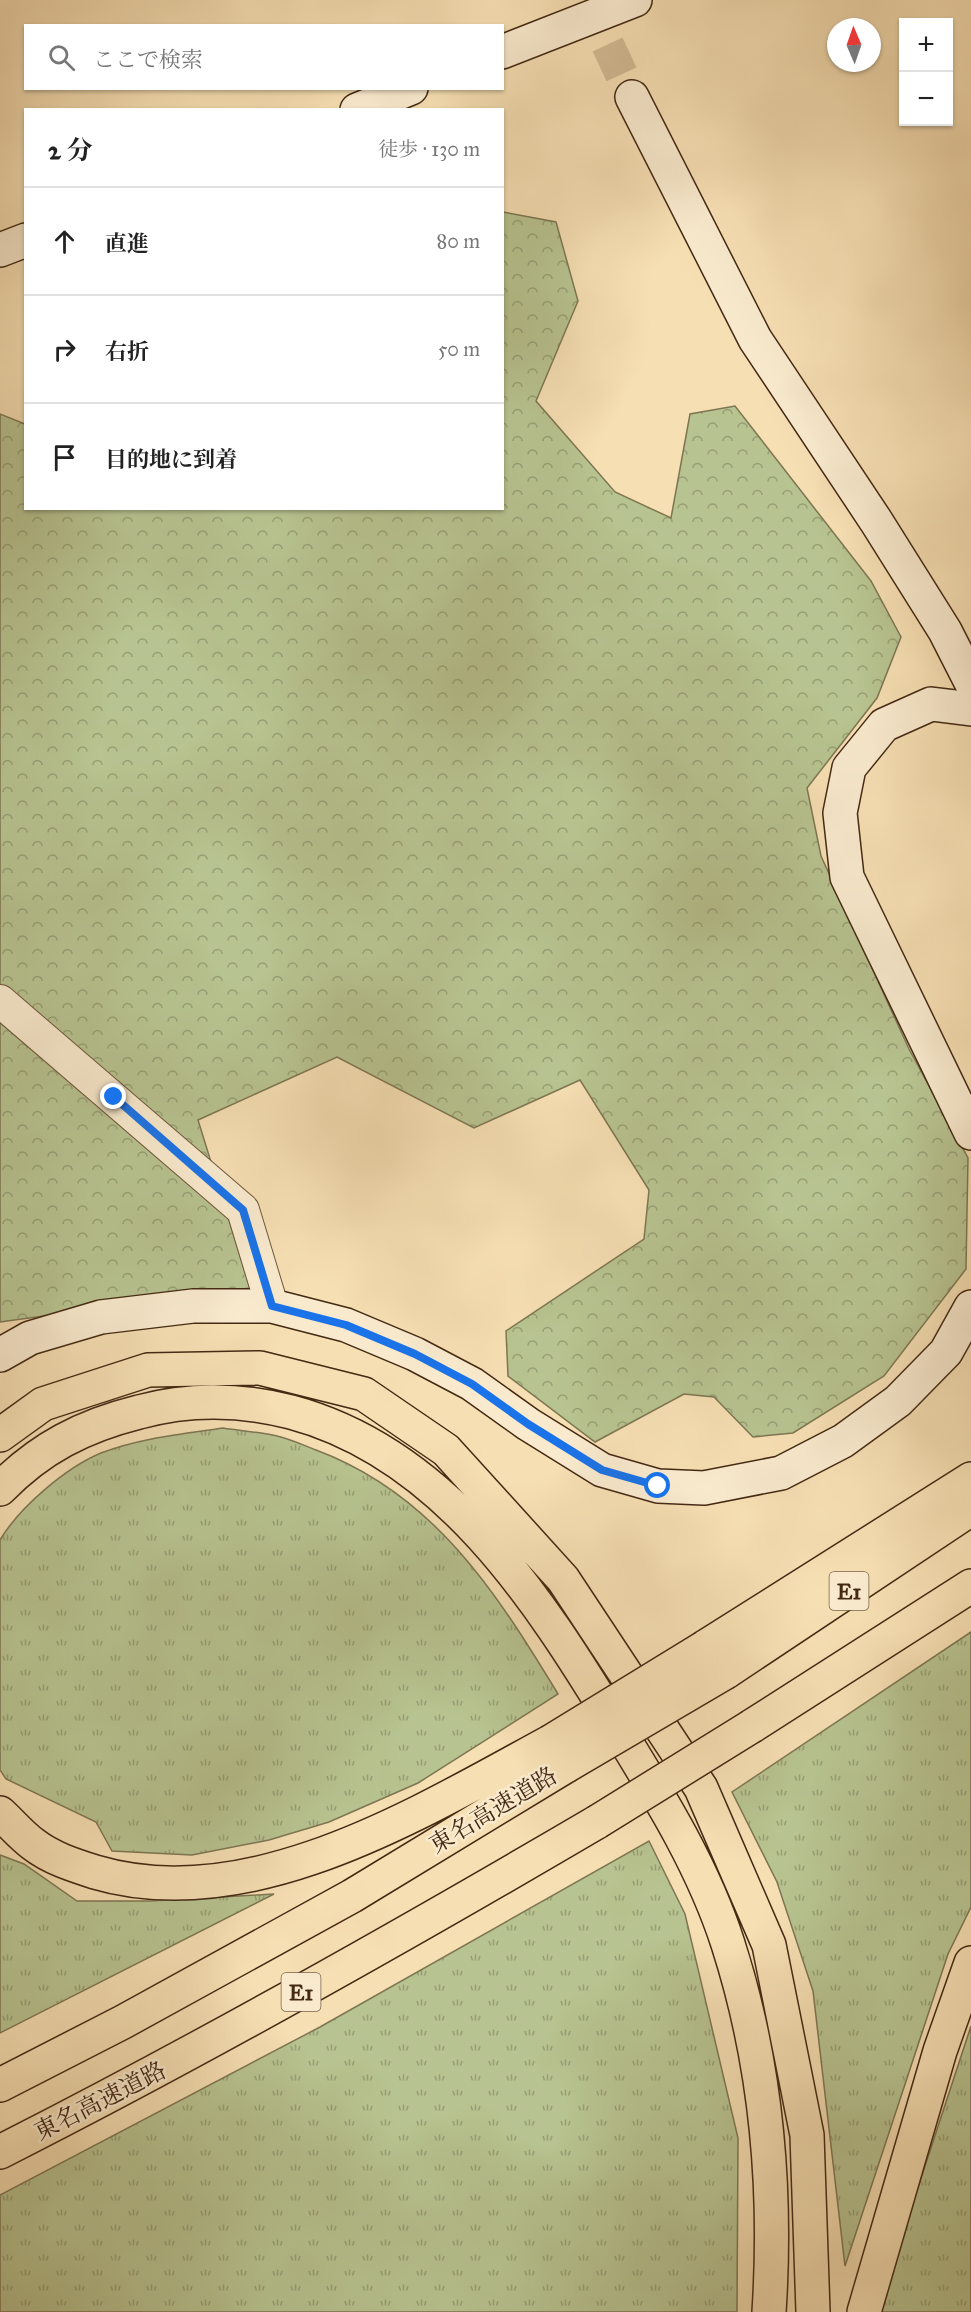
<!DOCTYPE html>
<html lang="ja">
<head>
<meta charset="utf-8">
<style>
	:root { --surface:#fff; --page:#f6f6f6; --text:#222; --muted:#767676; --line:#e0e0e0 }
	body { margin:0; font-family:"IM FELL Great Primer","Noto Serif JP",serif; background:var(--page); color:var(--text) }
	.controls { position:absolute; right:18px; top:18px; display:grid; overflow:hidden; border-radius:0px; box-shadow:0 2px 4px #0004 }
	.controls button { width:54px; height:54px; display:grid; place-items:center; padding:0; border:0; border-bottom:2px solid var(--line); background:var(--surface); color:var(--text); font:30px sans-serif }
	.compass { position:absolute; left:827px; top:18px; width:54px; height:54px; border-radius:50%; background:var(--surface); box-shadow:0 2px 4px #0004; rotate:358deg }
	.stop { position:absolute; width:18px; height:18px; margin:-14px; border:4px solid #1a73e8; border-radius:50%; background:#fff }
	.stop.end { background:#1a73e8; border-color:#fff; box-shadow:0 2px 6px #0008 }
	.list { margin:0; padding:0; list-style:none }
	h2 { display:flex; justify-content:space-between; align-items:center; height:78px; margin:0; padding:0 24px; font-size:26px }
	h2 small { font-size:20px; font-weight:400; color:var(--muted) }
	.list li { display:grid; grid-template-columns:39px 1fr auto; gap:18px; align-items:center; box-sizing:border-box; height:108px; padding:0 24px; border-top:2px solid var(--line) }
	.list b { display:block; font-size:22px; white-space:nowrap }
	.list em { font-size:20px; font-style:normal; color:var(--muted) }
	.icon { flex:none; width:33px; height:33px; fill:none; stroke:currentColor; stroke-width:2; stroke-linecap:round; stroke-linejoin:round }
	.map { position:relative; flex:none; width:971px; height:2312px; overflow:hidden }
	.search { position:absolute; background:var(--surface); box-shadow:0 2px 4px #0004; left:24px; top:24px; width:480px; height:66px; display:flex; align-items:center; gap:15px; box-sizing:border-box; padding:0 21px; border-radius:0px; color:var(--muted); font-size:22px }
	.panel { position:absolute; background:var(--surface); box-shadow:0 2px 4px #0004; left:24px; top:108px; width:480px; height:402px; border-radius:0px }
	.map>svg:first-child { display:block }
	.grass { fill:url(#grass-tufts); stroke:#7e7652; stroke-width:1.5 }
	.forest { fill:url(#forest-crowns); stroke:#7e7652; stroke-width:1.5 }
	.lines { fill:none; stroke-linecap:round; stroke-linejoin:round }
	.secondary-tunnel { stroke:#d2bb93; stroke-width:33; stroke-dasharray:33 16; stroke-linecap:butt }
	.street-casing { stroke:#70563b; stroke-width:34 }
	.secondary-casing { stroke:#442913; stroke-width:36 }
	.highway-casing { stroke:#442913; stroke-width:36 }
	.street { stroke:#f9eace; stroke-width:32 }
	.secondary { stroke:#f9eace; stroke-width:33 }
	.highway { stroke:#f6dfb3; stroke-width:33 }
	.highway-bridge-casing { stroke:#442913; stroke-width:36; stroke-linecap:butt }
	.highway-bridge { stroke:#f6dfb3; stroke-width:33 }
	.route { stroke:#1a73e8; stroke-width:8 }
	.labels { text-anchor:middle; stroke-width:5; stroke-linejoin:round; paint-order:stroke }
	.shield { fill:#f9eace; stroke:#7a634b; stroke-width:1.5 }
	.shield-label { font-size:22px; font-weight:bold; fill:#442913 }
	.street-label { font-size:24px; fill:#442913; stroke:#f9eace }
</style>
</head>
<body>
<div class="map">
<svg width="971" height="2312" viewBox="0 0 971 2312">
	<defs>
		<pattern id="grass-tufts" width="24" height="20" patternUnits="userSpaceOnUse" patternTransform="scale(1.5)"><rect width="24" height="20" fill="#b7c390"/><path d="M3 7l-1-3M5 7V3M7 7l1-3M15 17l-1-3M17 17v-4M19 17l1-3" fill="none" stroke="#969e74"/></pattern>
		<pattern id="forest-crowns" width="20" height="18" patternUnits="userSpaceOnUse" patternTransform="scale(1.5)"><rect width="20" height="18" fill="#b7c390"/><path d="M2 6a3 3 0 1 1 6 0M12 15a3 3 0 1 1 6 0" fill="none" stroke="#969e74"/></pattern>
	</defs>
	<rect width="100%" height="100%" fill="#f6dfb3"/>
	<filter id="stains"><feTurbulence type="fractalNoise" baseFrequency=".00333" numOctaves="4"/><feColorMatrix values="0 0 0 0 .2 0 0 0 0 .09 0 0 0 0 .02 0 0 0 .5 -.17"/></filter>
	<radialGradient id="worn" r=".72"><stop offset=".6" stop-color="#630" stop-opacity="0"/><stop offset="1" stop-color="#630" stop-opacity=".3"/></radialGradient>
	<path class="grass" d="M223 1428C241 1431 260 1432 277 1436 290 1439 303 1445 316 1450 434 1494 496 1592 558 1694L418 1783 329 1822 269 1840 192 1855 112 1851 96 1822 6 1779 0 1770V1540C19 1508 65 1468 101 1453 140 1438 182 1434 223 1428Z
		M971 1632V1907L948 1954 845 2266 813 1991 777 1882 732 1792Z
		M649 1841 685 1914 738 2138 737 2312H0V2195L320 2027Z
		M0 1855 24 1864 77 1901H150L274 1894 0 2033Z
		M971 2026V2312H877Z"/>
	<path class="forest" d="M503 212 556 222 578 301 536 401 615 492 671 518 690 414 735 406 871 581 901 637 877 698 807 788 821 856 909 1049 968 1158 966 1269 884 1376 793 1433 753 1437 714 1397 684 1394 595 1442 508 1376 506 1331 644 1239 649 1190 580 1080 474 1128 337 1057 198 1120 250 1288 0 1322V414L25 424 26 508H502Z"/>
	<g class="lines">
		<path class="secondary-tunnel" d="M587 0 632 97"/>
		<g class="street-casing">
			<path id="street" d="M0 1001 243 1210 272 1306"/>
		</g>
		<g class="secondary-casing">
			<path id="secondary" d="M502 52 635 0
				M632 97 755 339 876 521 945 631 971 682
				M357 110 411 88
				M0 250 26 240
				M971 709 931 704 884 725 849 768 840 813 847 877 971 1133
				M0 1355 30 1338 101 1317 193 1306H272L346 1325 415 1354 472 1384 528 1424 602 1470 658 1486 704 1488 781 1473 843 1441 898 1401 946 1352 971 1307"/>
		</g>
		<g class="highway-casing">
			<path id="highway" d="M0 1435 43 1404 148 1370 260 1368 364 1394 446 1450 563 1579 701 1788 769 1945 807 2135 813 2312
				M0 1489C40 1448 83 1426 139 1412 190 1398 240 1399 291 1412 445 1453 538 1598 616 1726 659 1796 703 1866 728 1944 766 2062 777 2189 769 2312
				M705 1647 971 1479
				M726 1672 971 1509
				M752 1726 971 1586
				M0 1813C11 1823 21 1835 33 1844 51 1858 73 1865 95 1872 249 1918 419 1813 550 1742
				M0 2085 123 2022 352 1896 566 1766
				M0 2152C203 2049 401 1937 597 1822
				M864 2312 940 2051 971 1963"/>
		</g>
		<use href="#street" class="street"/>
		<use href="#secondary" class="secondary"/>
		<use href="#highway" class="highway"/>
		<g class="highway-bridge-casing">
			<path id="highway-bridge" d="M550 1742 705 1647
				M566 1766 726 1672
				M597 1822 752 1726"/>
		</g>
		<use href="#highway-bridge" class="highway-bridge"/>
	</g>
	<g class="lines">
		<path class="route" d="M114 1097 243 1210 272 1306 346 1325 415 1354 472 1384 528 1424 602 1470 658 1486"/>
	</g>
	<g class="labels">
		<g class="shield">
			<rect x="829.5" y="1572" width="39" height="38" rx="4.5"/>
			<rect x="281.5" y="1973" width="39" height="38" rx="4.5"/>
		</g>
		<g class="shield-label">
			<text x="849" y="1599">E1</text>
			<text x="301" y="2000">E1</text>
		</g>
		<g class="street-label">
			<text transform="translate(493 1810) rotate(-31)" y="8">東名高速道路</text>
			<text transform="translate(100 2101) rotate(-27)" y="8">東名高速道路</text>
		</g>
	</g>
	<rect width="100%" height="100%" filter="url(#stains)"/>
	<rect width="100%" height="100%" fill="url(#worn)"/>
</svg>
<div class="controls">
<button>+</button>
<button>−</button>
</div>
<svg class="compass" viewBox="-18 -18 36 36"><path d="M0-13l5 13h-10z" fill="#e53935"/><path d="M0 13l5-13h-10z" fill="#767676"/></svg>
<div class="stop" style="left:658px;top:1486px"></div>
<div class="stop end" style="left:114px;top:1097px"></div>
<div class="search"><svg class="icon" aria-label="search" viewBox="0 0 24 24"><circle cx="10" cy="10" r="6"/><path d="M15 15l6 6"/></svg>ここで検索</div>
<section class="panel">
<h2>2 分<small>徒歩 · 130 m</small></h2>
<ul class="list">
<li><svg class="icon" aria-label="ahead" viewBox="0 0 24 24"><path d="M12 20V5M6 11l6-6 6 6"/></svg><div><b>直進</b></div><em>80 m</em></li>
<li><svg class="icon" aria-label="right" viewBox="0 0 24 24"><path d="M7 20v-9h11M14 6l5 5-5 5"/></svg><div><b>右折</b></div><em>50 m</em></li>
<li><svg class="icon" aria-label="arrive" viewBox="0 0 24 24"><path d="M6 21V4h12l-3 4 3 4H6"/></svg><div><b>目的地に到着</b></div></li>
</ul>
</section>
</div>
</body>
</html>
